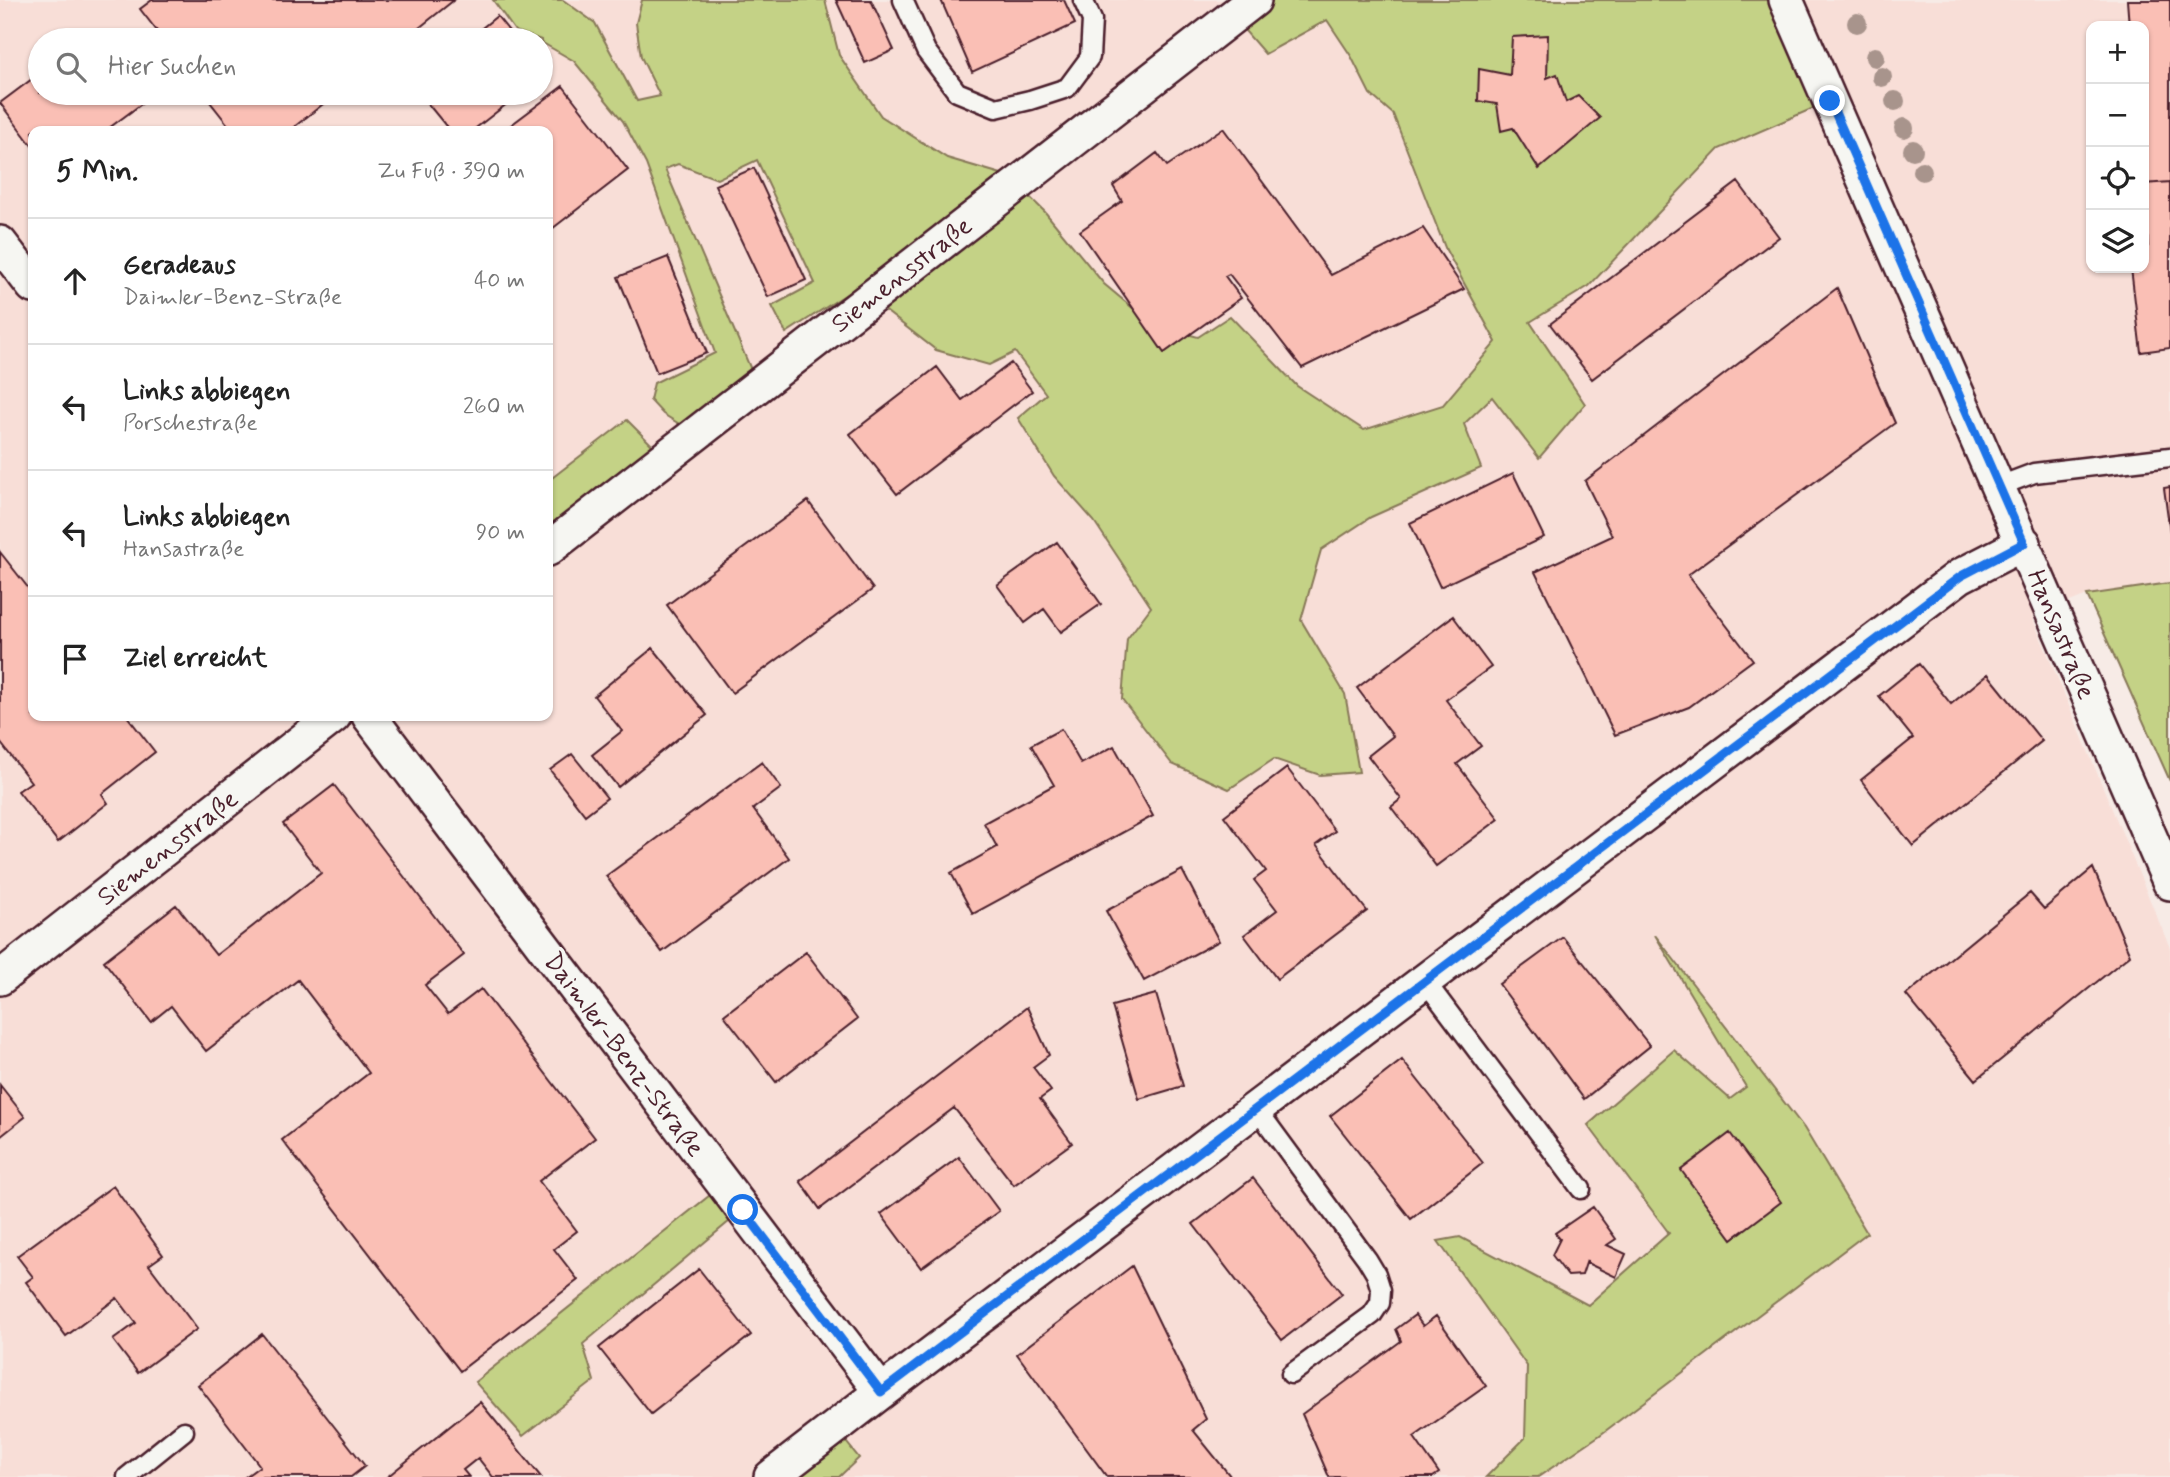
<!DOCTYPE html>
<html lang="de">
<head>
<meta charset="utf-8">
<style>
	:root { --surface:#fff; --page:#f6f6f6; --text:#222; --muted:#767676; --line:#e0e0e0 }
	body { margin:0; font-family:Mynerve,sans-serif; background:var(--page); color:var(--text) }
	.controls { position:absolute; right:21px; top:21px; display:grid; overflow:hidden; border-radius:14px; box-shadow:0 2px 5px #0004 }
	.controls button { width:63px; height:63px; display:grid; place-items:center; padding:0; border:0; border-bottom:2px solid var(--line); background:var(--surface); color:var(--text); font:35px sans-serif }
	.stop { position:absolute; width:21px; height:21px; margin:-16px; border:5px solid #1a73e8; border-radius:50%; background:#fff }
	.stop.end { background:#1a73e8; border-color:#fff; box-shadow:0 2px 7px #0008 }
	.list { margin:0; padding:0; list-style:none }
	h2 { display:flex; justify-content:space-between; align-items:center; height:91px; margin:0; padding:0 28px; font-size:30px }
	h2 small { font-size:23px; font-weight:400; color:var(--muted) }
	.list li { display:grid; grid-template-columns:46px 1fr auto; gap:21px; align-items:center; box-sizing:border-box; height:126px; padding:0 28px; border-top:2px solid var(--line) }
	.list b { display:block; font-size:26px; white-space:nowrap }
	.list p { margin:0; font-size:23px; white-space:nowrap; color:var(--muted) }
	.list em { font-size:23px; font-style:normal; color:var(--muted) }
	.icon { flex:none; width:38px; height:38px; fill:none; stroke:currentColor; stroke-width:2; stroke-linecap:round; stroke-linejoin:round }
	.map { position:relative; flex:none; width:2170px; height:1477px; overflow:hidden }
	.search { position:absolute; background:var(--surface); box-shadow:0 2px 5px #0004; left:28px; top:28px; width:525px; height:77px; display:flex; align-items:center; gap:18px; box-sizing:border-box; padding:0 24px; border-radius:38px; color:var(--muted); font-size:26px }
	.panel { position:absolute; background:var(--surface); box-shadow:0 2px 5px #0004; left:28px; top:126px; width:525px; height:595px; border-radius:14px }
	.map>svg:first-child { display:block }
	.built { fill:#f8ded7; fill-rule:evenodd }
	.green { fill:#c4d286; stroke:#877858; stroke-width:2 }
	.building { fill:#fabfb5; stroke:#4a1f2b; stroke-width:2 }
	.lines { fill:none; stroke-linecap:round; stroke-linejoin:round }
	.service-casing { stroke:#4a1f2b; stroke-width:23 }
	.minor-casing { stroke:#4a1f2b; stroke-width:38 }
	.service { stroke:#f6f6f2; stroke-width:18 }
	.minor { stroke:#f6f6f2; stroke-width:33 }
	.tree { fill:#a8948c }
	.route { stroke:#1a73e8; stroke-width:9 }
	.labels { text-anchor:middle; stroke-width:7; stroke-linejoin:round; paint-order:stroke }
	.street-label { font-size:26px; fill:#4a1f2b; stroke:#f6f6f2 }
</style>
</head>
<body>
<div class="map">
<svg width="2170" height="1477" viewBox="0 0 2170 1477">
	<rect width="100%" height="100%" fill="#f7ebe6"/>
	<filter id="ink" filterUnits="userSpaceOnUse"><feTurbulence type="fractalNoise" baseFrequency=".0143" numOctaves="2"/><feDisplacementMap in="SourceGraphic" scale="14" xChannelSelector="R" yChannelSelector="G"/><feConvolveMatrix kernelMatrix="1 2 1 2 8 2 1 2 1" color-interpolation-filters="sRGB"/></filter>
	<g filter="url(#ink)">
		<path class="built" d="M0 0H2170V583L2087 595 2032 617 2170 948V1477H0ZM2091 26H2144V268H2091ZM40 40H541V93H40ZM33 131H548V716H33Z"/>
		<path class="green" d="M493 0H563L595 23 637 101 660 96 641 57 636 23 642 0H825L839 55 881 116 947 158 1008 176 1045 212 1104 284 1153 325 1198 337 1230 316 1297 386 1364 430 1443 405 1496 342 1446 250 1393 114 1370 94 1351 56 1327 20 1265 54 1232 16 1254 0H1786L1830 101 1719 149 1589 286 1530 322 1585 404 1539 458 1492 397 1464 424 1481 468 1371 517 1321 550 1301 620 1345 694 1359 772 1320 775 1274 759 1229 789 1172 764 1122 699 1127 639 1151 607 1094 521 1054 476 1018 418 1046 394 1015 352 989 365 936 350 856 288 786 333 772 306 815 283 757 160 717 179 678 164 665 169 758 386 696 434 663 414 650 400 654 383 715 353 646 164 623 121 574 61 541 42V40L515 31Z
			M627 420 665 458 548 549V481Z
			M2170 583V781L2087 595Z
			M1655 935 1804 1128 1867 1233 1600 1435 1538 1477H1486L1525 1438 1527 1366 1438 1241 1460 1237 1588 1305 1669 1233 1588 1125 1674 1050 1730 1099 1746 1087Z
			M724 1184 743 1210 583 1344 594 1381 523 1436 475 1382Z
			M835 1428 859 1458 839 1477H771Z"/>
		<path class="building" d="M152 0H454L404 40H164L140 9Z
			M836 0H871L894 50 865 63Z
			M941 0H1064L1075 24 972 72Z
			M2127 0H2170V182L2144 184V26H2129Z
			M497 16 516 40H467Z
			M1548 35 1547 78 1557 74 1566 102 1578 96 1600 118 1539 169 1513 128 1501 131 1497 104 1478 101 1479 69 1510 75 1512 37Z
			M40 73V93H137L144 102 105 131H33V147L0 103Z
			M563 86 628 170 548 232V131H503Z
			M203 93H337L289 131H233Z
			M419 93H521L472 131H450Z
			M1223 128 1331 275 1423 228 1464 289 1302 368 1229 274 1225 276 1241 298 1164 353 1080 231 1122 201 1113 186 1157 153 1167 166Z
			M754 168 806 280 768 297 715 185Z
			M1738 182 1779 237 1592 379 1550 324Z
			M2170 182V348L2141 352 2131 268H2144V246H2148L2144 184Z
			M668 257 707 353 657 373 618 277Z
			M1837 288 1895 423 1688 575 1753 660 1689 707 1615 735 1535 572 1612 536 1585 481Z
			M1011 363 1032 391 897 494 850 434 937 367 962 400Z
			M1513 473 1544 537 1440 587 1410 523Z
			M2170 487V532L2164 488Z
			M808 501 873 589 732 693 667 605Z
			M1057 542 1101 604 1061 632 1044 609 1025 623 997 585Z
			M0 552 33 594V716H127L155 752 102 794 108 803 58 842 18 791 31 782 0 742Z
			M1453 616 1491 667 1446 700 1481 746 1457 764 1499 819 1436 866 1391 807 1401 799 1368 756 1393 736 1357 688Z
			M653 648 707 715 618 787 592 755 622 731 594 696Z
			M1919 664 1951 704 1988 674 2042 741 1913 846 1861 780 1913 738 1879 696Z
			M1061 729 1081 764 1114 746 1153 816 973 914 951 873 997 847 984 823 1054 785 1031 745Z
			M572 754 607 798 585 815 550 770Z
			M762 762 781 788 753 809 789 858 662 952 606 876Z
			M1287 768 1335 831 1316 845 1367 911 1277 979 1244 935 1277 910 1254 880 1266 871 1224 816Z
			M334 785 464 955 425 985 448 1014 481 989 595 1138 539 1181 577 1231 554 1249 578 1280 460 1371 282 1140 369 1073 298 980 206 1051 171 1006 151 1022 104 961 176 905 216 955 321 873 283 824Z
			M2093 868 2130 955 1976 1080 1906 995 2030 893 2044 909Z
			M1182 870 1219 941 1144 981 1106 911Z
			M1563 937 1650 1046 1584 1099 1499 984Z
			M806 952 857 1019 776 1082 724 1015Z
			M1156 994 1183 1086 1139 1099 1112 1006Z
			M1027 1007 1049 1055 1033 1067 1051 1091 1040 1099 1072 1143 1014 1185 954 1108 820 1209 800 1181Z
			M1402 1060 1483 1163 1411 1219 1330 1116Z
			M0 1085 25 1117 0 1137Z
			M1730 1133 1781 1202 1732 1239 1681 1170Z
			M959 1157 999 1211 921 1268 881 1214Z
			M1253 1178 1342 1294 1282 1340 1193 1224Z
			M113 1186 163 1255 149 1265 197 1329 138 1373 113 1340 136 1323 117 1298 66 1336 26 1282 33 1277 17 1256Z
			M1593 1207 1616 1239 1607 1245 1626 1254 1616 1277 1587 1263V1260L1582 1275 1568 1276 1552 1255 1560 1239 1555 1233Z
			M1132 1266 1206 1419 1193 1430 1231 1477H1107L1017 1354Z
			M699 1269 751 1335 651 1414 599 1348Z
			M1415 1315 1423 1326 1436 1316 1486 1386 1414 1437 1439 1473 1433 1477H1329L1302 1414 1401 1341 1396 1329Z
			M262 1334 365 1466 351 1477H245L260 1466 198 1385Z
			M480 1402 541 1477H493L478 1458 463 1470 469 1477H387Z"/>
		<g class="lines">
			<g class="service-casing">
				<path id="service" d="M903 0 926 51 957 92 996 108 1030 100 1067 88 1090 57 1092 20 1083 0
					M1997 487 2034 473 2170 457
					M1425 981 1581 1189
					M1256 1108 1367 1259 1376 1274 1381 1290 1380 1303 1372 1315 1291 1374
					M127 1477 184 1431"/>
			</g>
			<g class="minor-casing">
				<path id="minor" d="M1786 0 2170 883
					M0 243 33 286
					M548 549 1254 0
					M369 716 881 1392
					M0 978 334 716
					M771 1477 881 1392 1960 576 2024 543"/>
			</g>
			<use href="#service" class="service"/>
			<use href="#minor" class="minor"/>
		</g>
		<g class="tree">
			<circle cx="1857" cy="23" r="10"/>
			<circle cx="1875" cy="57" r="10"/>
			<circle cx="1882" cy="77" r="10"/>
			<circle cx="1895" cy="101" r="10"/>
			<circle cx="1904" cy="128" r="10"/>
			<circle cx="1913" cy="150" r="10"/>
			<circle cx="1922" cy="171" r="10"/>
		</g>
	</g>
	<g class="lines" filter="url(#ink)">
		<path class="route" d="M743 1210 881 1392 1961 576 2024 543 1830 101"/>
	</g>
	<g class="labels">
		<g class="street-label">
			<text transform="translate(901 274) rotate(-38)" y="9">Siemensstraße</text>
			<text transform="translate(2062 634) rotate(67)" y="9">Hansastraße</text>
			<text transform="translate(167 847) rotate(-38)" y="9">Siemensstraße</text>
			<text transform="translate(625 1054) rotate(53)" y="9">Daimler-Benz-Straße</text>
		</g>
	</g>
</svg>
<div class="controls">
<button>+</button>
<button>−</button>
<button><svg class="icon" aria-label="locate" viewBox="0 0 24 24"><circle cx="12" cy="12" r="6"/><path d="M12 2v4M12 18v4M2 12h4M18 12h4"/></svg></button>
<button><svg class="icon" aria-label="layers" viewBox="0 0 24 24"><path d="M12 4l9 5-9 5-9-5zM3 14l9 5 9-5"/></svg></button>
</div>
<div class="stop" style="left:743px;top:1210px"></div>
<div class="stop end" style="left:1830px;top:101px"></div>
<div class="search"><svg class="icon" aria-label="search" viewBox="0 0 24 24"><circle cx="10" cy="10" r="6"/><path d="M15 15l6 6"/></svg>Hier suchen</div>
<section class="panel">
<h2>5 Min.<small>Zu Fuß · 390 m</small></h2>
<ul class="list">
<li><svg class="icon" aria-label="ahead" viewBox="0 0 24 24"><path d="M12 20V5M6 11l6-6 6 6"/></svg><div><b>Geradeaus</b><p>Daimler-Benz-Straße</p></div><em>40 m</em></li>
<li><svg class="icon" aria-label="left" viewBox="0 0 24 24"><path d="M17 20v-9H6M10 6l-5 5 5 5"/></svg><div><b>Links abbiegen</b><p>Porschestraße</p></div><em>260 m</em></li>
<li><svg class="icon" aria-label="left" viewBox="0 0 24 24"><path d="M17 20v-9H6M10 6l-5 5 5 5"/></svg><div><b>Links abbiegen</b><p>Hansastraße</p></div><em>90 m</em></li>
<li><svg class="icon" aria-label="arrive" viewBox="0 0 24 24"><path d="M6 21V4h12l-3 4 3 4H6"/></svg><div><b>Ziel erreicht</b></div></li>
</ul>
</section>
</div>
</body>
</html>
